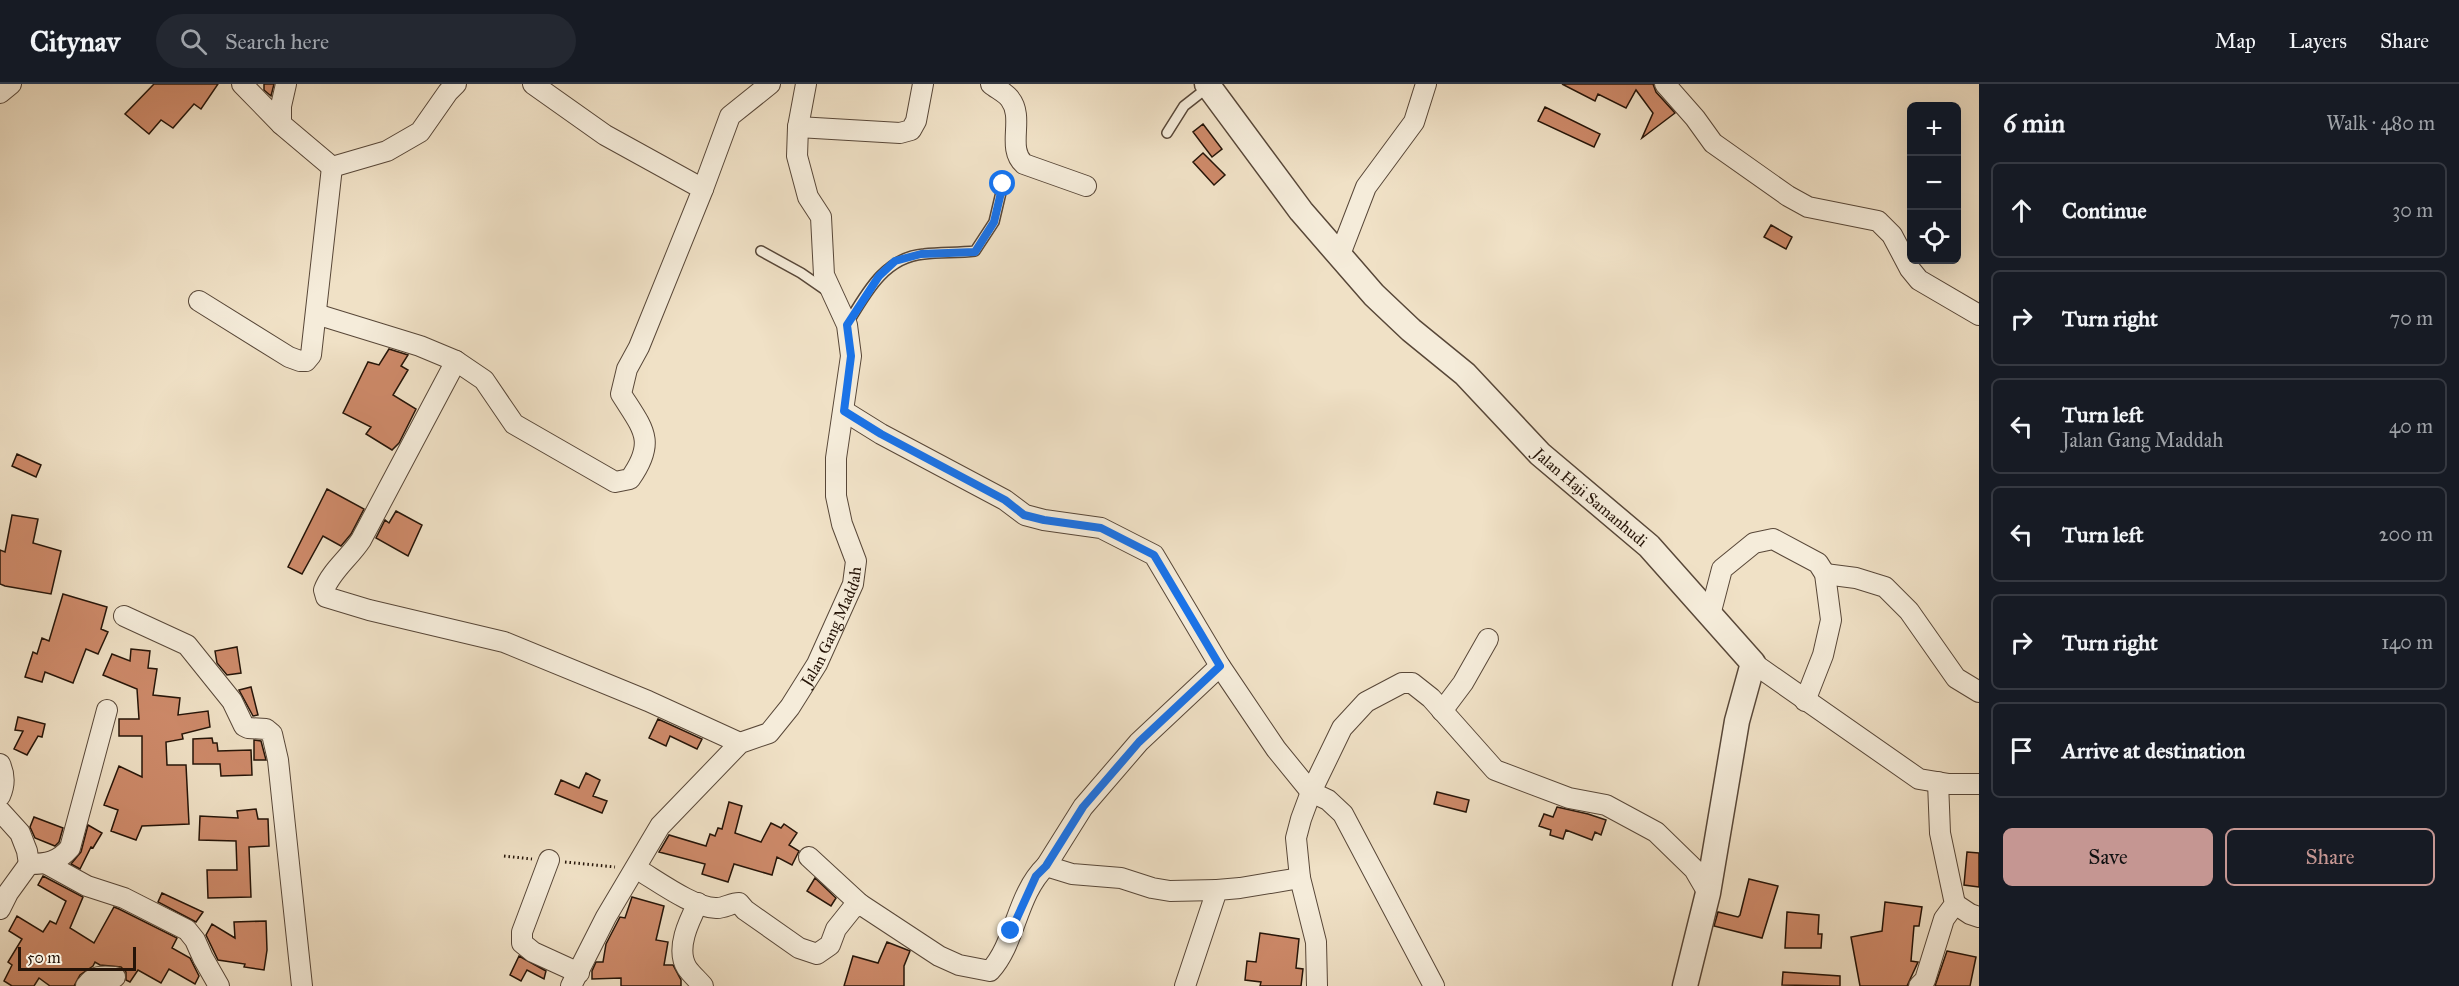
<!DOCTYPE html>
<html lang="en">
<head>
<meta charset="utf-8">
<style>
	:root { --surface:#171b24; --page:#242831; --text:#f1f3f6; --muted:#9ea1a6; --line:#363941; --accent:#c59692 }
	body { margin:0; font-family:"IM FELL Great Primer",serif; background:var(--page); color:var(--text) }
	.controls { position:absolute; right:18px; top:18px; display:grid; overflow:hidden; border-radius:9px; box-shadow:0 6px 24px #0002 }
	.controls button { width:54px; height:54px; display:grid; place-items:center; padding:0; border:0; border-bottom:2px solid var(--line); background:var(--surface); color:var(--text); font:30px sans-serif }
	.scale { position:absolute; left:18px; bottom:15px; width:118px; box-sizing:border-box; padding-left:6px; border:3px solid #251408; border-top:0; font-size:16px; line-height:21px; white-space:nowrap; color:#251408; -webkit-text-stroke:4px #f5ecda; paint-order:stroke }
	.stop { position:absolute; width:18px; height:18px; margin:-14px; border:4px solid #1a73e8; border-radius:50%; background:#fff }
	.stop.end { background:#1a73e8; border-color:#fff; box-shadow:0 2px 6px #0008 }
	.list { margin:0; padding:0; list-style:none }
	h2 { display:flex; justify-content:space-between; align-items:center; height:78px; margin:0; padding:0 24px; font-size:26px }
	h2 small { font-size:20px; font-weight:400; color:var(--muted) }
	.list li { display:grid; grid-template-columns:39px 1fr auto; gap:18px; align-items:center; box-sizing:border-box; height:96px; margin:0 12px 12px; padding:0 12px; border:2px solid var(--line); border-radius:9px }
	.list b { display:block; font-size:22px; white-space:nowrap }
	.list p { margin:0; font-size:20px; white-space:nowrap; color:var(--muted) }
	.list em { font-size:20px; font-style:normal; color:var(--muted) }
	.actions { display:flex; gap:12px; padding:18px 24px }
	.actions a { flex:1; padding:14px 0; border:2px solid var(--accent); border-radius:9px; text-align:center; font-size:21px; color:var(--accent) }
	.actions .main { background:var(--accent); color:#111 }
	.icon { flex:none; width:33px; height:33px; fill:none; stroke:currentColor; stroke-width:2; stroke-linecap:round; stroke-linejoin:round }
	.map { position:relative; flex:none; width:1979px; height:902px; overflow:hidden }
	header { display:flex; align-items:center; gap:36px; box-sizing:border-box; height:84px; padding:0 30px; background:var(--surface); border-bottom:2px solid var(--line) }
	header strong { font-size:28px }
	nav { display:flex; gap:33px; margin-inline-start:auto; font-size:21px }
	.search { width:420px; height:54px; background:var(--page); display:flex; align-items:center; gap:15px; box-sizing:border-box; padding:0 21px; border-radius:33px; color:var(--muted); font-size:22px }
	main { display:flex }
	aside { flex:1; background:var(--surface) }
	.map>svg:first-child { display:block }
	.building { fill:#ce8a6a; stroke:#251408; stroke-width:1.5 }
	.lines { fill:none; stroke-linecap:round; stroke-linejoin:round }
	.service-casing { stroke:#584738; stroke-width:12 }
	.minor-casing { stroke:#584738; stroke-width:22 }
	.tertiary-casing { stroke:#584738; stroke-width:27 }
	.path { stroke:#251408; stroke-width:3; stroke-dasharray:1.5 3; stroke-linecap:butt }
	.service { stroke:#f5ecda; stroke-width:9 }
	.minor { stroke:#f5ecda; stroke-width:20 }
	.tertiary { stroke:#f5ecda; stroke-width:24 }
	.route { stroke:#1a73e8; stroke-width:8 }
	.labels { text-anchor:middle; stroke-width:5; stroke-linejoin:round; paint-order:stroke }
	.street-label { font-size:16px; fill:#251408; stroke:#f5ecda }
</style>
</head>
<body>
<header>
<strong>Citynav</strong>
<div class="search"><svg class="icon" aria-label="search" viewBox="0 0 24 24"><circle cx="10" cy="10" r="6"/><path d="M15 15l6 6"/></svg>Search here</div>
<nav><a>Map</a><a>Layers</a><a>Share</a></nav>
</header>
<main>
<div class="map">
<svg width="1979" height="902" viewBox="0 0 1979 902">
	<rect width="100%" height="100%" fill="#f0e1c6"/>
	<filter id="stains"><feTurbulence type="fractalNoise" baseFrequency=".00333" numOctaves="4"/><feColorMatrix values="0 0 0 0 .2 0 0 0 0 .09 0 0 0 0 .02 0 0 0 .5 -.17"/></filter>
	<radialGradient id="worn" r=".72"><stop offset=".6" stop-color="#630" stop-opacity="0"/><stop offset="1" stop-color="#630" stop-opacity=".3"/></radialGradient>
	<path class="building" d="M154 0H218L201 25 194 20 173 44 161 36 149 50 125 30Z
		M264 0H274L271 12 264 6Z
		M1562 0H1653L1656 8 1675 29 1642 54 1653 29 1636 6 1626 24 1598 10 1595 17Z
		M1545 23 1600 50 1594 63 1538 37Z
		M1203 40 1222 65 1212 73 1193 48Z
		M1203 69 1225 91 1214 101 1193 78Z
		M1771 141 1792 153 1786 165 1764 153Z
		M389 265 408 271 401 282 408 286 393 311 416 325 399 359 392 366 366 350 371 343 343 329 368 278 379 281Z
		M17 370 41 381 36 393 12 382Z
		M327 405 364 425 351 450 341 462 323 452 302 490 288 483Z
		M396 427 422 441 408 472 376 454 385 436 389 439Z
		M12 431 38 435 33 459 61 467 51 510 5 502 0 500V466L5 468Z
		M63 510 107 523 101 545 108 548 98 570 86 565 73 599 45 588 42 598 25 593 33 568 37 570 42 554 49 557Z
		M237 563 241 589 227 591 217 579 215 567Z
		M131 565 150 567 148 584 157 585 153 611 180 614 178 631 208 627 210 643 182 650 183 655 166 658 167 681H186L189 740 142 742 136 756 111 747 118 726 104 721 119 682 142 693V652H119V635H139L137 605 103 591 112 570 130 577Z
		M251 603 258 631 253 632 239 606Z
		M18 633 45 640 42 653 38 652 27 671 14 665 23 647 15 646Z
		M658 635 702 655 697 665 670 652 666 662 649 654Z
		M212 654 213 659H217L218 667 251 666 252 691 221 692 220 680H193V655Z
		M254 656 261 657 266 676H254Z
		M586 689 600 696 593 712 607 717 602 729 555 710 561 696 579 704Z
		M1437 708 1469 716 1466 728 1434 720Z
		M729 718 742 722 735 749 761 758 771 739 781 744 784 740 797 749 789 761 799 767 792 781 777 773 772 791 734 780 728 798 702 790 705 780 659 768 669 751 706 762 710 750 715 752 718 744 722 745Z
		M1557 723 1588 730 1606 736 1601 751 1595 748 1592 756 1566 746 1563 755 1550 751 1551 746 1539 742 1544 730 1553 733Z
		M256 725 258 735H268L269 762 249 763 251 813 208 814 207 786H237L236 757 199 756 200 732 238 734 237 727Z
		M34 733 63 744 59 758 55 762 35 754 30 743Z
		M88 741 102 749 93 764 91 763 80 785 71 780 81 768Z
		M1967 768 1979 769V803L1964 801Z
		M43 792 83 813 70 844 94 859 114 823 119 825 177 854 172 864 190 874 199 892 195 900 169 885 161 899 138 886 130 898 126 896V888L121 883 100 881 95 878 93 882 80 891 74 902H50L39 894 34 902H12L4 897 12 881 8 878 22 855 9 847 17 832 43 848 50 837 56 840 66 817 38 801Z
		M815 794 836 814 831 822 807 807Z
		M1749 795 1778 802 1762 854 1714 842 1718 828 1738 833 1740 831Z
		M162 809 203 828 196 838 158 818Z
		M632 813 664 822 656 856 668 858 664 881H673L681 896V902H621V894L592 895V887L596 878H603L606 860 620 833 625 834Z
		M1885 818 1922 823 1919 842H1914L1911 877 1918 878 1907 902H1860L1851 853 1882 847Z
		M1787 828 1819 831 1818 850H1822L1821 864H1785Z
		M266 837 267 866 264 886 244 883 245 880 218 876 206 851 212 840 235 854 234 838Z
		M1260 849 1299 855 1296 884 1303 885 1301 902H1260L1261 898 1245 896 1247 877 1256 878Z
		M887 858 910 867 904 882V902H844L853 872 878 879Z
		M1947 867 1976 873 1970 902H1935Z
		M519 872 546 887 544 895 527 886 521 897 510 891Z
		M1783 888 1840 892V902L1782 901Z"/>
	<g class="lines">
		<g class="service-casing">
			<path id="service" d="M1167 49 1184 22 1207 4
				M761 167 801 189 827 207
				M848 239C866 209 885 173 924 170 941 168 958 169 975 167L994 138 1003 100"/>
		</g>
		<g class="minor-casing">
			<g id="minor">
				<path d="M242 0 281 40 332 83"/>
				<path d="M991 0C997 5 1006 9 1010 15 1025 34 1006 64 1024 80L1086 102"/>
				<path d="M1665 0 1695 34 1713 59 1788 112 1808 123 1878 137 1892 151 1910 185 1919 196 1979 231"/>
				<path d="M0 9 11 0"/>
				<path d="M281 40V22L286 0"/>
				<path d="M798 43 900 49 911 46 916 37 923 0"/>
				<path d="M332 83 387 67 420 48 448 8 456 0"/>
				<path d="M703 105 730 32 770 0"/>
				<path d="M1339 173 1366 103 1414 38 1426 0"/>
				<path d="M199 217 289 273 300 277H306L311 271 332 83"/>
				<path d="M316 230 420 262 456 277 484 296 514 340 615 398 630 395C657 357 643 345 621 310L627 285 639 263 703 105 605 51 533 0"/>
				<path d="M456 277 361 456C350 473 331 487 324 506L326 513 369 526 504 558 648 617 740 659"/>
				<path d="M844 327 881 350 1005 416 1025 431 1044 436 1101 444 1154 471 1220 582 1276 665 1311 708 1328 716 1343 730 1434 902"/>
				<path d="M1825 490 1856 494 1885 503 1909 527 1956 594 1979 608"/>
				<path d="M1710 531 1722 485 1754 459 1773 455 1818 479 1825 490 1831 536 1823 571 1805 617"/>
				<path d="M124 532 187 561 232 617 244 642 248 644 266 645 272 650 278 676 302 902"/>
				<path d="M1753 579 1919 695 1949 700H1979"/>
				<path d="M1442 627 1463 599 1488 555"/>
				<path d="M0 680C5 691 5 701 0 712"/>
				<path d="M0 727 20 749 27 767 29 780"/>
				<path d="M809 773 860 820"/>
				<path d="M549 776 522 848V859L533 868 579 889"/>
				<path d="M29 780C47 780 58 778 70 764L107 626"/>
				<path d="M47 780 87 802 124 814 187 846 195 856 203 874 219 902"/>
				<path d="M1046 782 1083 723 1139 658 1220 582"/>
				<path d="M637 785C656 796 695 825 717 824 725 824 731 819 739 819L745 826 799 864 817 870 830 861 836 845 852 825 860 820 939 872 959 881 990 887C1016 859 1016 811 1046 782L1072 790 1121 794 1152 804 1170 807 1217 806"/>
				<path d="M698 819C689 837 675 865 687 884 691 890 698 896 703 902"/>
				<path d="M1955 820 1970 830 1979 833"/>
				<path d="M0 825 8 809 29 780"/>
				<path d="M86 902C94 891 102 892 115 893"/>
				<path id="s1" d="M571 902 606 833 660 742 740 659 769 649 790 623 817 580 853 500 856 477 842 440 836 412V374L851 272 847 241 824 191 821 133 808 113 797 72 798 43 806 0"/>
				<path d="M1185 902 1217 806 1240 804 1300 794"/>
				<path d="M1317 902 1316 858 1300 794 1296 754 1301 735 1311 708 1342 644 1366 618 1402 599H1412L1431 614 1495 686 1569 714 1606 721 1656 748 1694 785 1708 809"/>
				<path d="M1919 902 1925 896 1944 835 1955 820 1940 749 1938 698"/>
			</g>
		</g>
		<g class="tertiary-casing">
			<g id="tertiary">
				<path id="s2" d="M1207 0 1301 127 1374 211 1411 246 1465 290 1540 370 1649 462 1753 579 1737 637 1708 809 1685 902"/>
			</g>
		</g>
		<path class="path" d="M504 772 532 775
			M565 778 615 783"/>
		<use href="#service" class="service"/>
		<use href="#minor" class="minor"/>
		<use href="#tertiary" class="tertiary"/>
	</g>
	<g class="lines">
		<path class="route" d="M1003 100 994 138 975 168 921 170 895 177 879 192 847 241 851 272 844 327 881 350 1005 416 1024 431 1044 436 1101 444 1154 471 1220 582 1139 658 1083 723 1046 782 1036 792 1011 847"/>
	</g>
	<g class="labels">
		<g class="street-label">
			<text dy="6" stroke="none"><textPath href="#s2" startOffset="566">Jalan Haji Samanhudi</textPath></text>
			<text dy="6" stroke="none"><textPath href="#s1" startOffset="454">Jalan Gang Maddah</textPath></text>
		</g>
	</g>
	<rect width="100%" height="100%" filter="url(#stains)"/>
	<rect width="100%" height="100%" fill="url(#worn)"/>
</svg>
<div class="controls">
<button>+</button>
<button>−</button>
<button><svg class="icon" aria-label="locate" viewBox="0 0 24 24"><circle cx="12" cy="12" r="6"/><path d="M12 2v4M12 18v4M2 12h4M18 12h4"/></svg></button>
</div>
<div class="scale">50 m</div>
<div class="stop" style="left:1003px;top:100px"></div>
<div class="stop end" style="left:1011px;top:847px"></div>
</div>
<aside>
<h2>6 min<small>Walk · 480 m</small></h2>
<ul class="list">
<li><svg class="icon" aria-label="ahead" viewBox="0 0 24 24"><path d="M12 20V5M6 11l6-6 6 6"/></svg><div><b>Continue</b></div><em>30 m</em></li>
<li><svg class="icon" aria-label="right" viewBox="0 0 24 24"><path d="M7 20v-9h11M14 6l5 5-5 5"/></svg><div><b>Turn right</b></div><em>70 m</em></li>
<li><svg class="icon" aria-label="left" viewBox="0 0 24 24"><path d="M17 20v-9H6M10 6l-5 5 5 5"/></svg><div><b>Turn left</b><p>Jalan Gang Maddah</p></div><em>40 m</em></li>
<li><svg class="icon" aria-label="left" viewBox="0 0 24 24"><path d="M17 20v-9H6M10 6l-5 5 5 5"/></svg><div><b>Turn left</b></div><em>200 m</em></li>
<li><svg class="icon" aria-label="right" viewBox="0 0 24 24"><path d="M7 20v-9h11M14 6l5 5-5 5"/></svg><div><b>Turn right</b></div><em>140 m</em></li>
<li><svg class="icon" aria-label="arrive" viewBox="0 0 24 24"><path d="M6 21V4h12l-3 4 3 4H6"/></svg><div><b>Arrive at destination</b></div></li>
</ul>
<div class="actions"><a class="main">Save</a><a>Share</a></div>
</aside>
</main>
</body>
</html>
